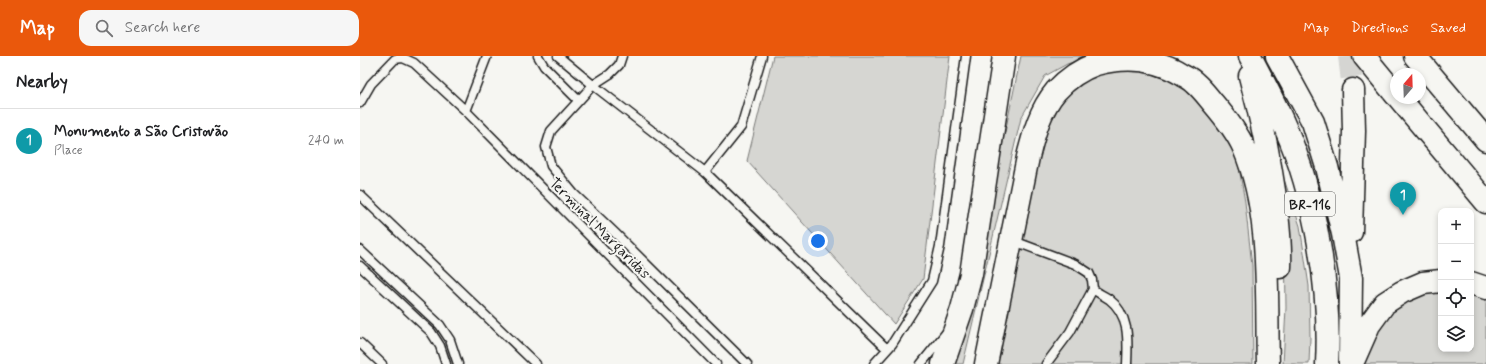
<!DOCTYPE html>
<html lang="en">
<head>
<meta charset="utf-8">
<style>
	:root { --surface:#fff; --page:#f6f6f6; --text:#202124; --muted:#757577; --line:#e0e0e0; --accent:#ea580c }
	body { margin:0; font-family:Mynerve,sans-serif; background:var(--page); color:var(--text) }
	.controls { position:absolute; right:12px; bottom:12px; display:grid; overflow:hidden; border-radius:8px; box-shadow:0 2px 6px #0003 }
	.controls button { width:36px; height:36px; display:grid; place-items:center; padding:0; border:0; border-bottom:1px solid var(--line); background:var(--surface); color:var(--text); font:20px sans-serif }
	.compass { position:absolute; left:1030px; top:12px; width:36px; height:36px; border-radius:50%; background:var(--surface); box-shadow:0 2px 6px #0003; rotate:19deg }
	.you { position:absolute; left:458px; top:185px; width:14px; height:14px; margin:-10px; border:3px solid #fff; border-radius:50%; background:#1a73e8; box-shadow:0 0 0 6px #1a73e833 }
	.badge { display:grid; place-items:center; width:26px; height:26px; border-radius:50%; background:var(--accent); color:#fff; font-size:13px; font-weight:700 }
	.pin { position:absolute; translate:-50% -33px; filter:drop-shadow(0 1px 2px #0008) }
	.pin::after { content:''; position:absolute; top:21px; width:14px; height:12px; background:inherit; clip-path:polygon(0 0,100% 0,50% 100%) }
	.list { margin:0; padding:0; list-style:none }
	h2 { display:flex; justify-content:space-between; align-items:center; height:52px; margin:0; padding:0 16px; font-size:17px }
	h2 small { font-size:13px; font-weight:400; color:var(--muted) }
	.list li { display:grid; grid-template-columns:26px 1fr auto; gap:12px; align-items:center; box-sizing:border-box; height:64px; padding:0 16px; border-top:1px solid var(--line) }
	.list b { display:block; font-size:15px; white-space:nowrap }
	.list p { margin:0; font-size:13px; white-space:nowrap; color:var(--muted) }
	.list em { font-size:13px; font-style:normal; color:var(--muted) }
	.icon { flex:none; width:22px; height:22px; fill:none; stroke:currentColor; stroke-width:2; stroke-linecap:round; stroke-linejoin:round }
	.map { position:relative; flex:none; width:1126px; height:308px; overflow:hidden }
	header { display:flex; align-items:center; gap:24px; box-sizing:border-box; height:56px; padding:0 20px; background:var(--accent); color:#fff }
	header strong { font-size:19px }
	nav { display:flex; gap:22px; margin-inline-start:auto; font-size:14px }
	.search { width:280px; height:36px; background:var(--page); display:flex; align-items:center; gap:10px; box-sizing:border-box; padding:0 14px; border-radius:12px; color:var(--muted); font-size:15px }
	main { display:flex }
	aside { flex:1; background:var(--surface) }
	.map>svg:first-child { display:block }
	.green { fill:#d6d6d2; stroke:#797977 }
	.lines { fill:none; stroke-linecap:round; stroke-linejoin:round }
	.highway-tunnel { stroke:#d5d5d2; stroke-width:22; stroke-dasharray:22 11; stroke-linecap:butt }
	.lane-casing { stroke:#1c1c1c; stroke-width:11 }
	.highway-casing { stroke:#1c1c1c; stroke-width:25 }
	.lane { stroke:#f6f6f2; stroke-width:8 }
	.highway { stroke:#f6f6f2; stroke-width:22 }
	.labels { text-anchor:middle; stroke-width:4; stroke-linejoin:round; paint-order:stroke }
	.shield { fill:#f6f6f2; stroke:#5d5d5c; stroke-width:1 }
	.shield-label { font-size:14px; font-weight:bold; fill:#1c1c1c }
	.street-label { font-size:15px; fill:#1c1c1c; stroke:#f6f6f2 }
</style>
</head>
<body>
<header>
<strong>Map</strong>
<div class="search"><svg class="icon" aria-label="search" viewBox="0 0 24 24"><circle cx="10" cy="10" r="6"/><path d="M15 15l6 6"/></svg>Search here</div>
<nav><a>Map</a><a>Directions</a><a>Saved</a></nav>
</header>
<main>
<aside>
<h2>Nearby<small></small></h2>
<ul class="list">
<li><span class="badge" style="background:#0f9aa8">1</span><div><b>Monumento a São Cristovão</b><p>Place</p></div><em>240 m</em></li>
</ul>
</aside>
<div class="map">
<svg width="1126" height="308" viewBox="0 0 1126 308">
	<rect width="100%" height="100%" fill="#f6f6f2"/>
	<filter id="ink" filterUnits="userSpaceOnUse"><feTurbulence type="fractalNoise" baseFrequency=".025" numOctaves="2"/><feDisplacementMap in="SourceGraphic" scale="8" xChannelSelector="R" yChannelSelector="G"/><feConvolveMatrix kernelMatrix="1 2 1 2 8 2 1 2 1" color-interpolation-filters="sRGB"/></filter>
	<g filter="url(#ink)">
		<path class="green" d="M413 0H590L563 223 534 268 387 105Z
			M661 0H731L707 8 685 20 661 62 603 308H593L610 244Z
			M780 13 824 31 845 51 868 79 878 106 885 146 892 210 893 308H634L683 84 700 44 723 23 740 14Z
			M916 100 940 170 949 230 950 282 949 308H923L926 252 925 176Z
			M1081 231V293H1111V235L1126 238V308H1001L1029 250Z"/>
		<g class="lines">
			<path class="highway-tunnel" d="M989 0 993 34"/>
			<g class="lane-casing">
				<path id="lane" d="M178 0 184 10 218 44
					M198 0 233 29 345 116 381 71 402 0
					M262 0 259 9 250 18 233 29 191 75 186 91 191 110 214 138 256 178 387 308
					M0 47 11 28 35 3 43 2 54 7 106 55 356 308
					M106 55 127 0
					M345 116 527 293
					M0 139 176 308
					M651 184 715 208 729 217 732 224 733 233 710 276 686 308
					M0 194 80 269 90 284 98 308
					M0 210 71 276 80 290 86 308
					M733 233C738 237 744 240 749 243 770 259 768 285 767 308
					M0 287 22 308
					M514 308 532 288 572 225 580 190 606 0
					M561 308 586 277"/>
			</g>
			<g class="highway-casing">
				<path id="highway" d="M890 0C902 23 915 47 925 71 955 138 971 234 967 308
					M917 0 953 66 967 111 983 178 991 222 990 308
					M1004 0 1036 39
					M1055 0 1126 84
					M890 20C901 60 909 100 915 141 918 164 921 188 920 211
					M1039 42 1126 146
					M991 176 994 75 993 34
					M1111 227 1126 232
					M994 303 1009 269 1025 247 1042 236 1063 227 1081 225
					M583 308 602 253 611 218 644 0
					M626 308 668 101C674 77 680 54 696 35 707 23 722 13 736 8 766 0 796 2 823 19 827 21 832 24 835 27 842 33 848 41 853 47 865 61 877 76 884 92 912 158 906 238 908 308"/>
			</g>
			<use href="#lane" class="lane"/>
			<use href="#highway" class="highway"/>
		</g>
	</g>
	<g class="labels">
		<rect class="shield" x="925" y="136" width="50" height="24" rx="3"/>
		<g class="shield-label">
			<text x="950" y="153">BR-116</text>
		</g>
		<g class="street-label">
			<text transform="translate(240 172) rotate(45)" y="5">Terminal Margaridas</text>
		</g>
	</g>
</svg>
<div class="controls">
<button>+</button>
<button>−</button>
<button><svg class="icon" aria-label="locate" viewBox="0 0 24 24"><circle cx="12" cy="12" r="6"/><path d="M12 2v4M12 18v4M2 12h4M18 12h4"/></svg></button>
<button><svg class="icon" aria-label="layers" viewBox="0 0 24 24"><path d="M12 4l9 5-9 5-9-5zM3 14l9 5 9-5"/></svg></button>
</div>
<svg class="compass" viewBox="-18 -18 36 36"><path d="M0-13l5 13h-10z" fill="#e53935"/><path d="M0 13l5-13h-10z" fill="#757577"/></svg>
<div class="you"></div>
<div class="pin badge" style="left:1043px;top:159px;background:#0f9aa8">1</div>
</div>
</main>
</body>
</html>
